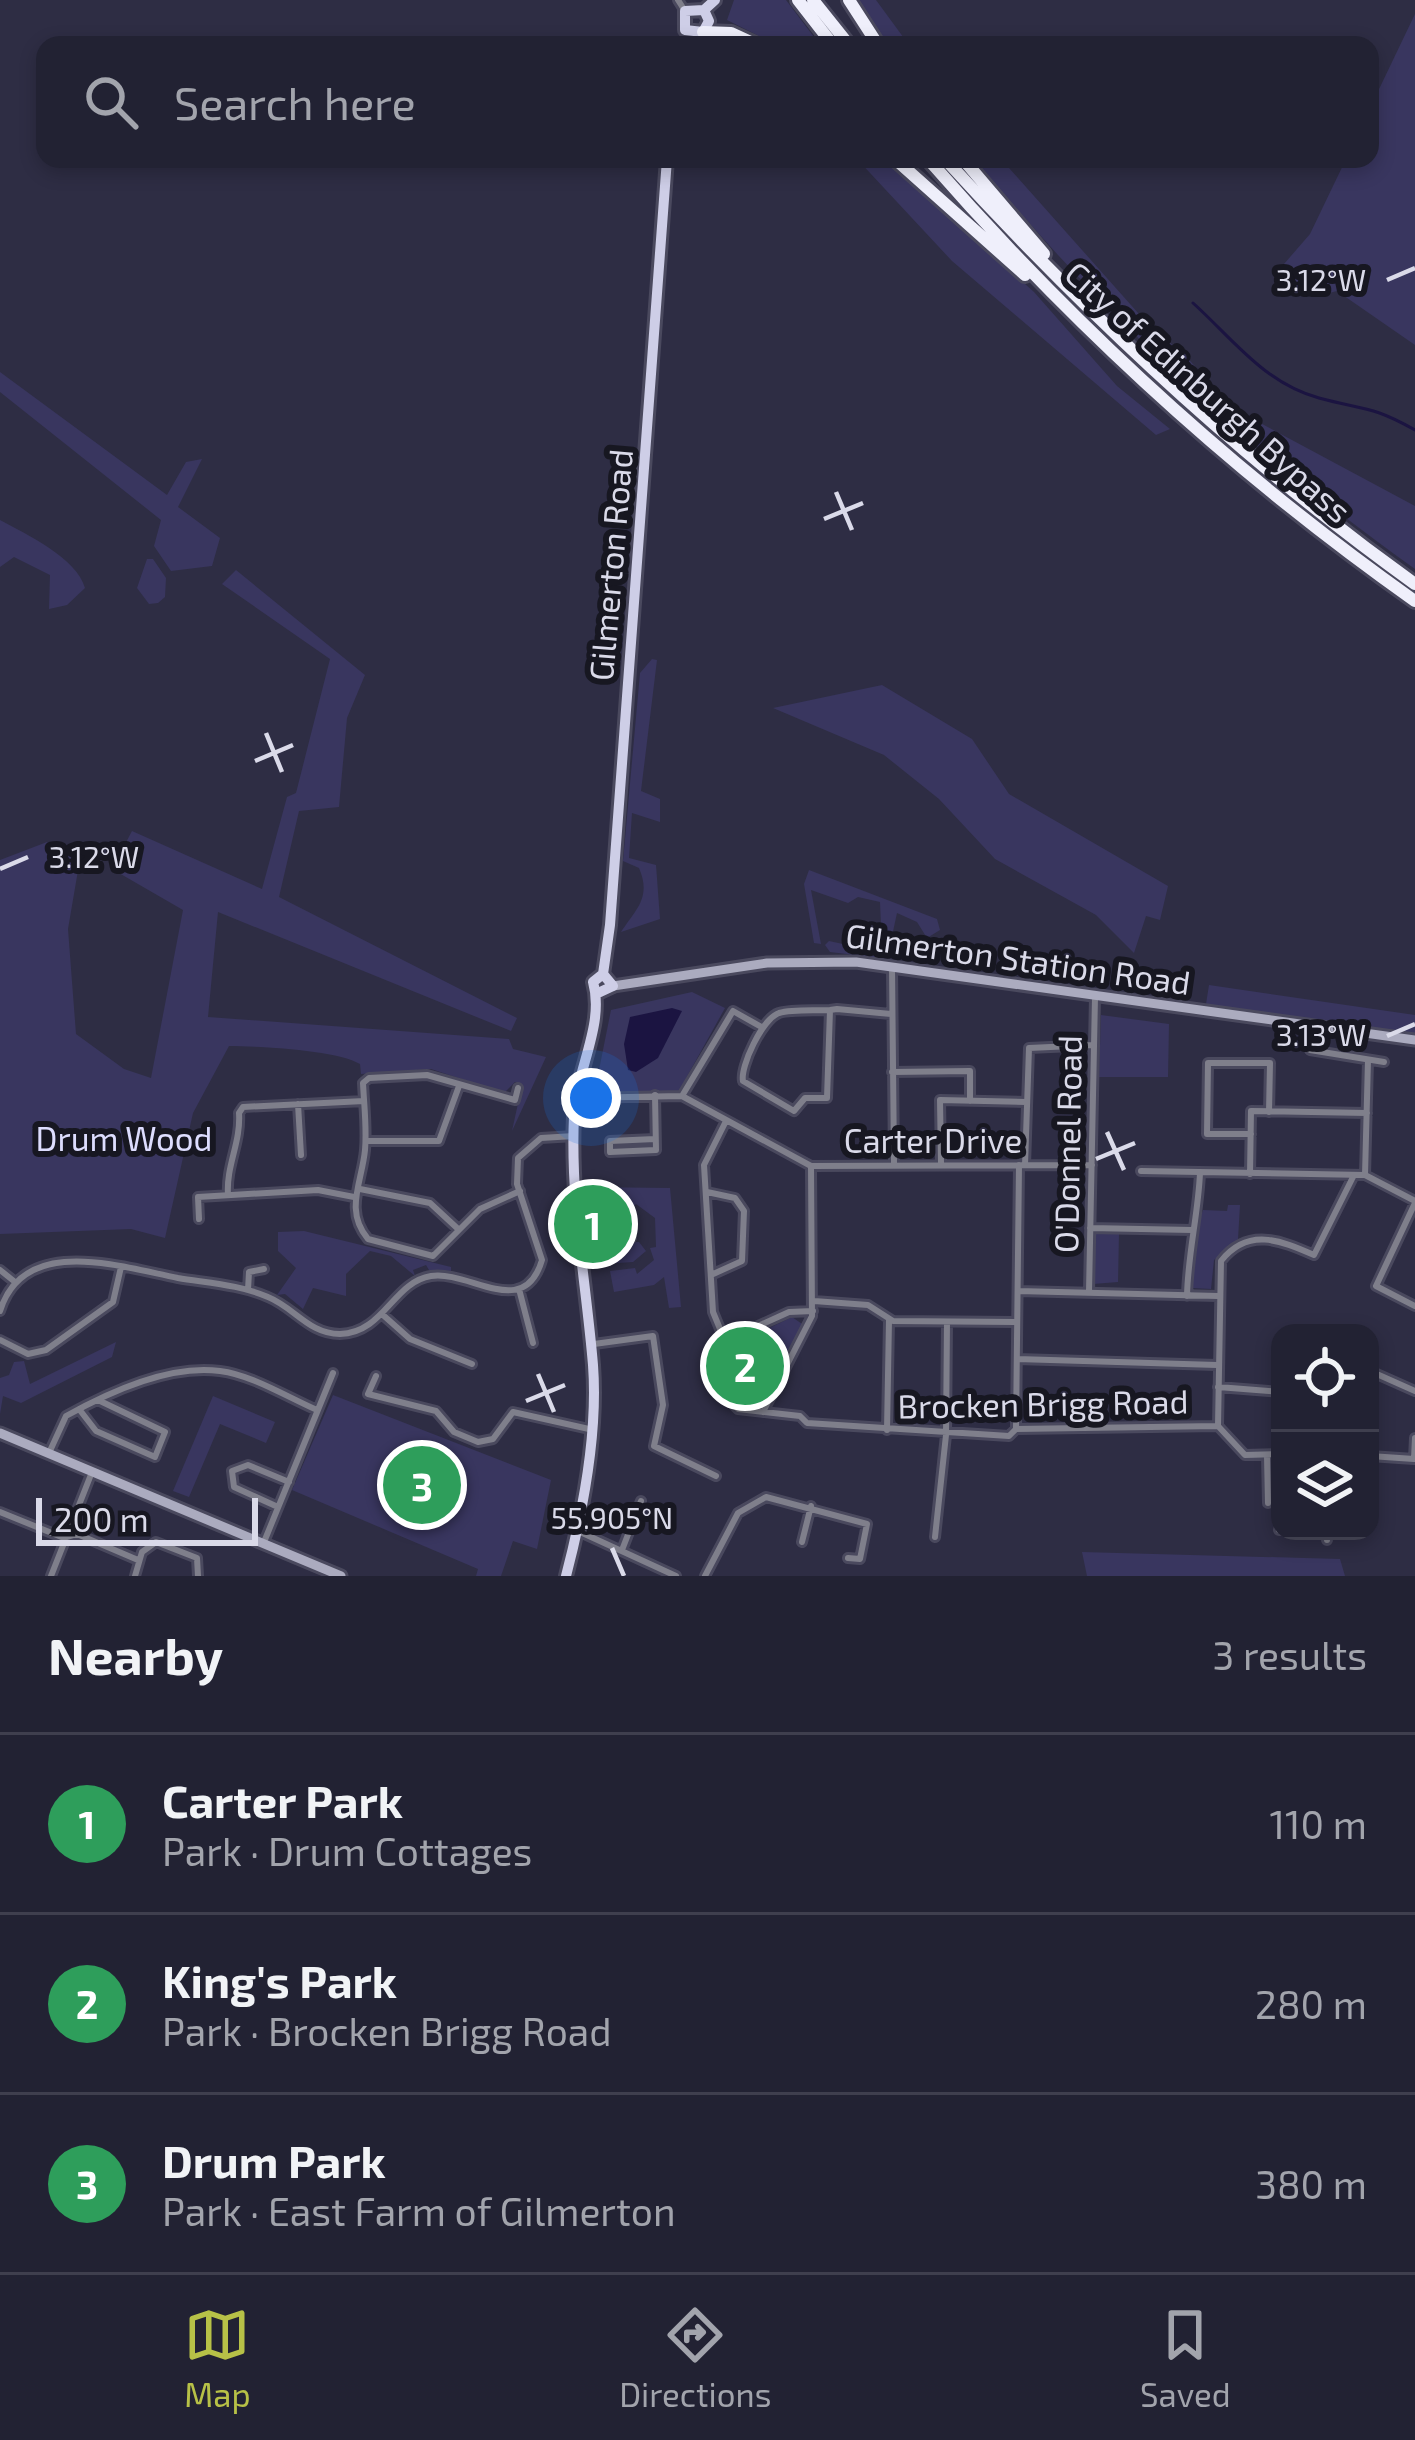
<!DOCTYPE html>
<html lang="en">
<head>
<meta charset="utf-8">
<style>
	:root { --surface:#223; --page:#2a2a3b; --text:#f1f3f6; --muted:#a2a4ac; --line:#3f3f4e; --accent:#b7c147 }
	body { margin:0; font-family:"Exo 2",sans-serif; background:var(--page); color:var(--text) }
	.controls { position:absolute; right:36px; bottom:36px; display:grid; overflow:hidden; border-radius:24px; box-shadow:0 6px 18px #0003 }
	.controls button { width:108px; height:108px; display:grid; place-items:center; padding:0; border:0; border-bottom:3px solid var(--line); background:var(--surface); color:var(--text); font:60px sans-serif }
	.scale { position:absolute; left:36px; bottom:30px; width:222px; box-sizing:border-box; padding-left:12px; border:6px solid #dadae9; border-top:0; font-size:33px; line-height:42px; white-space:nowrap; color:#dadae9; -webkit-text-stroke:9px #171721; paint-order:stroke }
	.you { position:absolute; left:591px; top:1098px; width:42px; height:42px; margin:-30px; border:9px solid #fff; border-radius:50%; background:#1a73e8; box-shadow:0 0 0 18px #1a73e833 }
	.badge { display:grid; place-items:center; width:78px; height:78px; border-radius:50%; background:var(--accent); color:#fff; font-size:39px; font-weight:700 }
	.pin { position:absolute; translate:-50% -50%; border:6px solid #fff; box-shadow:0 3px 12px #0006 }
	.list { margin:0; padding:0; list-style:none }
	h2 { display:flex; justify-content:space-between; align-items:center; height:156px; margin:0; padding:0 48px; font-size:51px }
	h2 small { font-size:39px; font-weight:400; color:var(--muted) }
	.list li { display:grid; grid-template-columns:78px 1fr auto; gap:36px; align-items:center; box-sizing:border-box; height:180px; padding:0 48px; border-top:3px solid var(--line) }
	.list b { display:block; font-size:45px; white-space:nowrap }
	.list p { margin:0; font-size:39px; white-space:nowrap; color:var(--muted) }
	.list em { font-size:39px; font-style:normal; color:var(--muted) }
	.icon { flex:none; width:66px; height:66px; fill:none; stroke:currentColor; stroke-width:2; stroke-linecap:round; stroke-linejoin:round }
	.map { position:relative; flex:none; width:1415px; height:1576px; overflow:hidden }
	.search { position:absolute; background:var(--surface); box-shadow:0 6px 18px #0003; left:36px; right:36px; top:36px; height:132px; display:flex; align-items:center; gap:30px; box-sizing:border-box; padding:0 42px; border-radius:24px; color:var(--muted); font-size:45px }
	.sheet { height:696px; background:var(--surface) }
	nav { display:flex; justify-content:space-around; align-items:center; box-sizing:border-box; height:168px; border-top:3px solid var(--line); background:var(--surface); font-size:33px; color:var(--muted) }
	nav a { display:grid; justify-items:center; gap:6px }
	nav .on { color:var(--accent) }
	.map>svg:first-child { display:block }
	.green { fill:#39365f }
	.water { fill:#1b1441 }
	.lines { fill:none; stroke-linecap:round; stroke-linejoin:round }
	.stream { stroke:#1b1441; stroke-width:3 }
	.street-casing { stroke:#4a495e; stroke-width:12 }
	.secondary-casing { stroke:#4a495e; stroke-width:15 }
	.primary-casing { stroke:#4a495e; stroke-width:16 }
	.highway-casing { stroke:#4a495e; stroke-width:18 }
	.street { stroke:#7f7f8b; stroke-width:6 }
	.secondary { stroke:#ababbf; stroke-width:9 }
	.primary { stroke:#cecee7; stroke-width:10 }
	.highway { stroke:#efeffb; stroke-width:12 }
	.ticks { fill:none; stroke:#dadae9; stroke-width:4.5 }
	.labels { text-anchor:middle; stroke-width:12; stroke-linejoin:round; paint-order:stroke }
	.street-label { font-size:33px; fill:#dadae9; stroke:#171721 }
	.park-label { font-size:33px; fill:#ddddfe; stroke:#171721 }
	.ticks-label { font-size:30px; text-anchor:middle; fill:#dadae9; stroke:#171721; stroke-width:12; stroke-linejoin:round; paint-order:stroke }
</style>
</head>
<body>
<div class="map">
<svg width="1415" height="1576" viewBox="0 0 1415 1576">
	<rect width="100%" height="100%" fill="#2e2d44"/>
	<path class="green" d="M734 0H786L820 45H777L727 20Z
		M858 0H876L909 45H887Z
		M1415 14V345L1337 291 1325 294 1291 284 1284 264 1310 234 1346 159H1370V108Z
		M857 159H885L1034 292 1117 386 1170 429 1156 435 952 261Z
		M974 159H1001L1155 332 1181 351 1234 409 1415 506V569C1246 448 1107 319 974 159Z
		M0 372 167 495 186 462 202 459 178 507 220 538 212 566 171 571 154 546 161 520 0 392Z
		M0 520C26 534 77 558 85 588L67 605 49 609 50 575 14 557 0 567Z
		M147 559H153L166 578 165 597 158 603 149 604 137 588Z
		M236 570 365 675 347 718 339 807 299 811 279 897 517 1018 511 1031 218 912 208 1017 509 1039 513 1049 546 1057 512 1131 522 1085 515 1082 504 1093 431 1069 361 1074 360 1064C338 1050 258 1046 229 1046L193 1113 165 1238 131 1229 0 1234V860L47 842 82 847 68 929 76 1034 124 1069 151 1078 183 910 112 869 132 831 262 889 287 797 296 793 330 659 222 584Z
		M652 659 657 660 641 791 660 799V822L632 813 629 858 656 865 660 919 621 932C635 910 652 898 639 868L623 861 640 673Z
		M882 685 972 739 1009 794 1168 886 1160 920 1146 916 1134 953 1096 915 995 859 939 799 884 755 773 708Z
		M809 870 937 919 940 930 927 938 917 922 897 913 887 959 830 952 825 945 829 941 875 951 882 948 880 902 858 897 848 903 811 890 821 944 814 943 804 884Z
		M1209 985 1415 1015V1035L1206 1004Z
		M692 992 725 1008 679 1091 594 1095 611 1010Z
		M1101 1015 1169 1024 1168 1077H1099Z
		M583 1187 670 1188 681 1307 669 1308 664 1277 654 1285 614 1292 610 1271 635 1268 637 1274 654 1260 650 1248 656 1247 655 1218 636 1204 628 1213 602 1207 603 1238H586Z
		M1228 1205H1240L1238 1239 1214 1260 1211 1289 1192 1288 1193 1239 1203 1210 1227 1211Z
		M304 1231 451 1267V1271L429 1270 426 1265 413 1270 415 1276 391 1256 370 1251 346 1274V1296L313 1288 303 1309 285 1294 277 1295 296 1268 278 1251V1232Z
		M1094 1232 1119 1233 1118 1282 1093 1284Z
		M623 1241 639 1242 646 1251 633 1262 588 1265 586 1247Z
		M792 1317 805 1326 760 1409 743 1408 734 1399 730 1347Z
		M116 1342 112 1357 21 1403 3 1396 0 1414V1378L9 1375 14 1362 24 1361 30 1384Z
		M333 1395 551 1480 537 1549 513 1541 501 1576H476L478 1569 292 1490Z
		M213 1396 275 1422 266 1443 220 1424 189 1497 173 1491Z
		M1082 1552 1340 1559 1345 1576H1087Z"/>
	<path class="water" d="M672 1008 682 1011 658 1058 636 1072 628 1070 624 1044 630 1017Z"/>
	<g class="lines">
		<path class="stream" d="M1193 303C1233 339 1264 383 1319 398 1363 410 1371 405 1415 430"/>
		<g class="street-casing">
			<path id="street" d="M678 0 685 11
				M892 967 894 1162
				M830 1010 827 1098H805L794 1111 743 1081C740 1067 762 1019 779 1013 793 1009 814 1011 830 1010L837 1009 891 1014
				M1310 1050 1384 1062
				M892 1072 970 1071V1101
				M518 1088 515 1100 427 1075 369 1078 363 1083C364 1105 367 1128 365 1150 362 1182 344 1211 368 1239L433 1256 480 1209 520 1191
				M682 1096 733 1011 763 1028
				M576 1098 682 1096 811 1166 1092 1165
				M298 1104 301 1155
				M726 1121 704 1165 713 1312 725 1341 731 1402 738 1409 800 1416 807 1423 1009 1436 1016 1429 1218 1426
				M1251 1134H1207L1208 1063H1270L1269 1112
				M366 1141H439L459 1086
				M610 1152 656 1150 655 1095
				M610 1152V1141L655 1139
				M941 1163 940 1100 1026 1102
				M1025 1165 1029 1048 1094 1045
				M1141 1171 1365 1175 1415 1201
				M1250 1174 1251 1111 1367 1113
				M1365 1175 1368 1060
				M360 1189 430 1203 457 1228
				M707 1192 735 1198 744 1211 742 1261 711 1275
				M228 1195C226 1165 241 1143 239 1113L243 1107 364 1101
				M1415 1203 1376 1286 1415 1306
				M199 1219 198 1197 318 1190 354 1197
				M1090 1228 1192 1230
				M579 1242 631 1238
				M0 1270 15 1282
				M519 1289 533 1343
				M248 1290 249 1272 264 1269
				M1018 1291 1218 1296
				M1089 1292 1095 997
				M1187 1296C1188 1252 1198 1216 1200 1173
				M814 1301 868 1305 893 1321 1015 1322
				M0 1311C24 1234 121 1267 178 1278 208 1283 241 1285 268 1297 295 1308 309 1334 340 1334 384 1333 393 1282 431 1276 470 1270 524 1321 542 1260L517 1184 518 1158 541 1138 574 1136
				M383 1315 410 1339 472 1364
				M0 1340 28 1354 46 1350 113 1302 121 1267
				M725 1341 789 1312 813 1311
				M594 1344 653 1336 663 1405 654 1446 716 1476
				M1017 1359 1217 1365
				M1370 1371 1415 1391
				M376 1376 368 1394 436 1411 454 1432 478 1442 493 1439 513 1412 589 1429
				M1218 1387 1280 1392
				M79 1409 96 1431 155 1457 165 1432 98 1400
				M763 1412 812 1316 811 1166
				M1016 1429 1019 1165
				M887 1430 889 1320
				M49 1453 66 1416C109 1392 170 1364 220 1371 252 1375 287 1397 317 1410
				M1280 1454 1245 1455 1218 1426 1221 1261C1248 1227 1280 1240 1314 1255L1353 1177
				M1267 1455 1268 1503
				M1370 1456 1414 1459 1415 1438
				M278 1507 234 1487 232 1471 248 1465 289 1482
				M0 1512 64 1538 77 1534 138 1560
				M1279 1530H1280
				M578 1531 676 1576
				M1327 1531V1540
				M935 1537 946 1435 947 1322
				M264 1542 333 1373
				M802 1542 811 1506
				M622 1550 641 1501
				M51 1576 92 1472
				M135 1576 142 1552 156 1542 197 1558 198 1576
				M705 1576 738 1513 766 1497 867 1524 860 1559 848 1558"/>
		</g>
		<g class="secondary-casing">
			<path id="secondary" d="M613 986 767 963 856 962 1415 1040
				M0 1433 341 1576"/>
		</g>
		<g class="primary-casing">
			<path id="primary" d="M685 30V11L704 10 715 0
				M685 30 703 32 709 21 704 10
				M598 993 613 986 603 974
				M566 1576C583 1511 598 1432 593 1365 586 1281 570 1201 574 1116 576 1070 605 1025 593 982L603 974 610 925 667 159"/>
		</g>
		<g class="highway-casing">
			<path id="highway" d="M798 0 833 45
				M813 0 849 45
				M849 0 878 45
				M703 32 731 33 757 45
				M895 159 1025 275
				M928 159C1072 324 1235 474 1415 601
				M945 159C1088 316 1242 460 1415 584
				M963 159 1044 254"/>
		</g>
		<use href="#street" class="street"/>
		<use href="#secondary" class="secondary"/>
		<use href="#primary" class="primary"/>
		<use href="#highway" class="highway"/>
	</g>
	<path class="ticks" d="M1387 280 1415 268M836 492 852 530M824 519 863 503M266 733 282 772M255 761 293 745M0 869 28 857M1387 1036 1415 1024M1107 1132 1124 1170M1096 1159 1135 1143M538 1374 554 1412M526 1401 565 1385M612 1548 624 1576"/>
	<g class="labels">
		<g class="street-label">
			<text transform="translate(1208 392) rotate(42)" y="12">City of Edinburgh Bypass</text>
			<text transform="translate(611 565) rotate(-85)" y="12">Gilmerton Road</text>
			<text transform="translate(1018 959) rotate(8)" y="12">Gilmerton Station Road</text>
			<text x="933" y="1153">Carter Drive</text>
			<text transform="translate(1068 1144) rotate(-89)" y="12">O'Donnel Road</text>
			<text transform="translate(1043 1404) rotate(-1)" y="12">Brocken Brigg Road</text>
		</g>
		<g class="park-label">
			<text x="124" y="1151">Drum Wood</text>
		</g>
	</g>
	<g class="ticks-label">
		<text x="1321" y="291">3.12°W</text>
		<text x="94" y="868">3.12°W</text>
		<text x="1321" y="1046">3.13°W</text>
		<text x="612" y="1529">55.905°N</text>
	</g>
</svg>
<div class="controls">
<button><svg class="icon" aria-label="locate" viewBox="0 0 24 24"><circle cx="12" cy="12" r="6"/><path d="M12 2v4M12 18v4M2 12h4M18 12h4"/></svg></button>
<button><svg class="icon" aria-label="layers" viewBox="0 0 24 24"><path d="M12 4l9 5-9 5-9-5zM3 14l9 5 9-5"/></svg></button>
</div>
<div class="scale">200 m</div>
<div class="you"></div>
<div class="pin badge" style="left:593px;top:1224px;background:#2e9e5b">1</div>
<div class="pin badge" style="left:745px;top:1366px;background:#2e9e5b">2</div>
<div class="pin badge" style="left:422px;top:1485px;background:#2e9e5b">3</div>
<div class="search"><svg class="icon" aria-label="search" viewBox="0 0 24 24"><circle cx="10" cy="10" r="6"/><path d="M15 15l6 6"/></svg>Search here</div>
</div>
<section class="sheet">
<h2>Nearby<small>3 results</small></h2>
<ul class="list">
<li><span class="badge" style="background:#2e9e5b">1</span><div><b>Carter Park</b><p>Park · Drum Cottages</p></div><em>110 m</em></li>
<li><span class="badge" style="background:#2e9e5b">2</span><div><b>King's Park</b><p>Park · Brocken Brigg Road</p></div><em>280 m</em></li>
<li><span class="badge" style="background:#2e9e5b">3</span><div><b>Drum Park</b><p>Park · East Farm of Gilmerton</p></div><em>380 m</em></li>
</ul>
</section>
<nav>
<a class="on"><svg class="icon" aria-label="map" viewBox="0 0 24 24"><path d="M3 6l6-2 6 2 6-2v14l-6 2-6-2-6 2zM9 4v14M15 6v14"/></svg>Map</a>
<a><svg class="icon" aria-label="directions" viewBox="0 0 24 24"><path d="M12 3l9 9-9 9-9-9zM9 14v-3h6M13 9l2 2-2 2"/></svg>Directions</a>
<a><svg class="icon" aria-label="saved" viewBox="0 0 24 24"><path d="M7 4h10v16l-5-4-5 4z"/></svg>Saved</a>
</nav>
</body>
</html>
